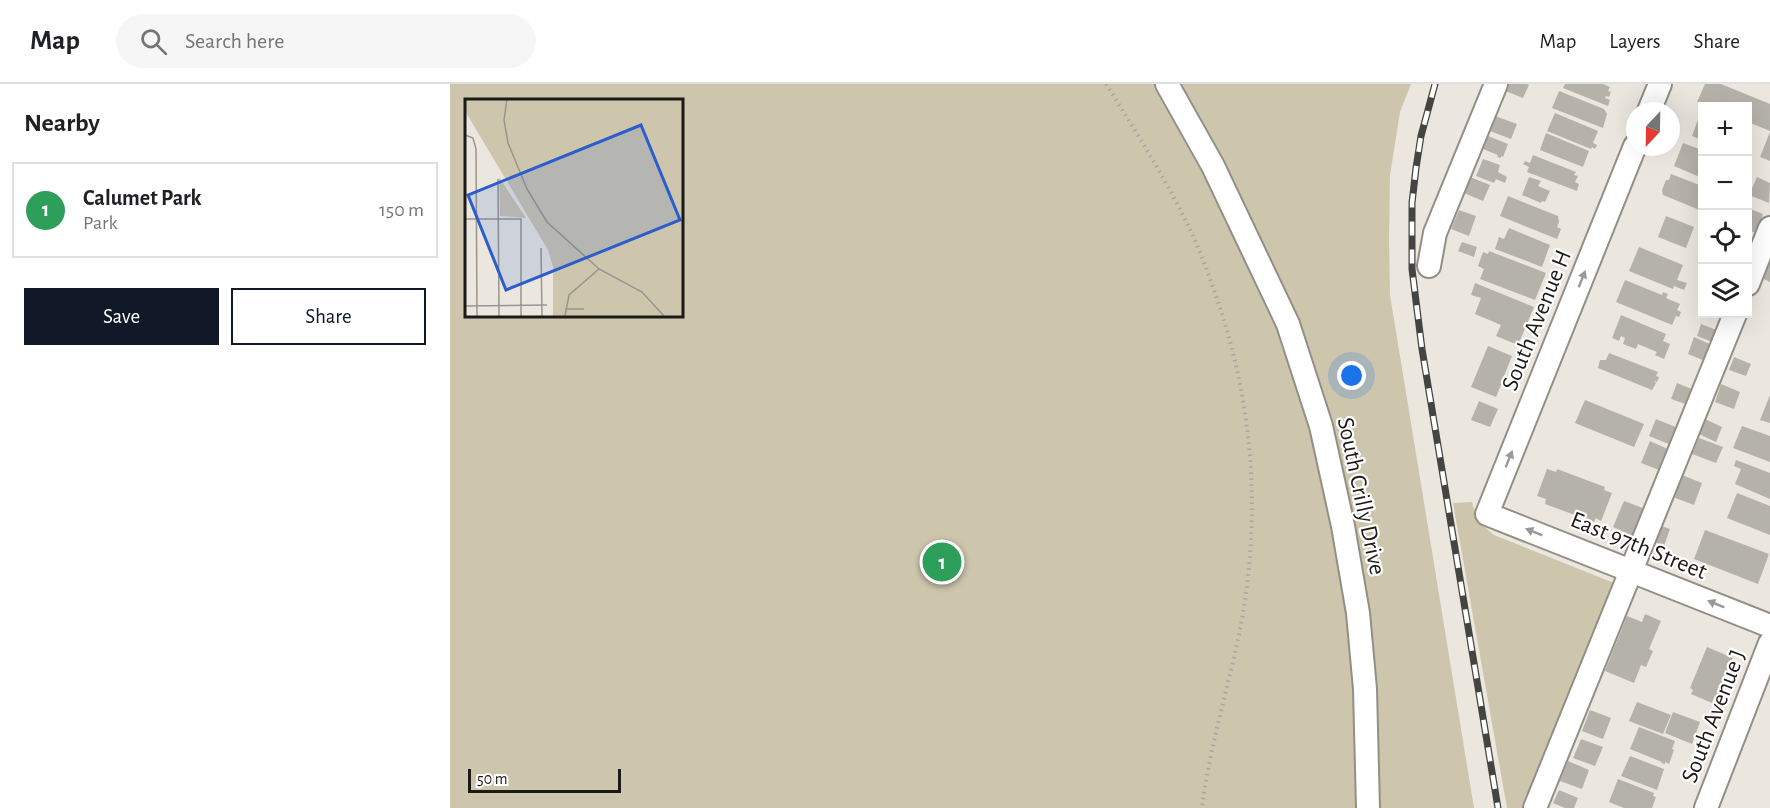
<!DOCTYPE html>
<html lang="en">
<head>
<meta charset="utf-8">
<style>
	:root { --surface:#fff; --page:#f6f6f6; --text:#202124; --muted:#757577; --line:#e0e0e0; --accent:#111827 }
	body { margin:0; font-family:"Alegreya Sans",sans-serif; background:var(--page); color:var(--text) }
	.controls { position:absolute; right:18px; top:18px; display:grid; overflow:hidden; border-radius:0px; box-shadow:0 6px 24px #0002 }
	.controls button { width:54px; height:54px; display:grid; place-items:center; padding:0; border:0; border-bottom:2px solid var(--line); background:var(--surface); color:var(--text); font:30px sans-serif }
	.compass { position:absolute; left:1176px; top:18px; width:54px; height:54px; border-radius:50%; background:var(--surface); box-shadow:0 6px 24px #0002; rotate:202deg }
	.scale { position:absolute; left:18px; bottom:15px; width:153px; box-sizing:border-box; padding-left:6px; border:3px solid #1b1a17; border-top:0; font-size:16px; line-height:21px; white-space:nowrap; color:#1b1a17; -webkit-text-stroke:4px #fff; paint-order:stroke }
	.you { position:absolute; left:902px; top:292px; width:21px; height:21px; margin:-15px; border:4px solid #fff; border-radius:50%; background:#1a73e8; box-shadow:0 0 0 9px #1a73e833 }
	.badge { display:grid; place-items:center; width:39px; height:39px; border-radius:50%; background:var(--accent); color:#fff; font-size:20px; font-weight:700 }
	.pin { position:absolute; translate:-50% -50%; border:3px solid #fff; box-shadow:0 2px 6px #0006 }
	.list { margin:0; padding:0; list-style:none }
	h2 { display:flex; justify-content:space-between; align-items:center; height:78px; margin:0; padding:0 24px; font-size:26px }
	h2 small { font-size:20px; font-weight:400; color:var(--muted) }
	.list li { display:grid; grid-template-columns:39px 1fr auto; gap:18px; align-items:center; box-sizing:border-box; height:96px; margin:0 12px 12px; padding:0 12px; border:2px solid var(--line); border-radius:0px }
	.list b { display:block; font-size:22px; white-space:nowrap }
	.list p { margin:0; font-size:20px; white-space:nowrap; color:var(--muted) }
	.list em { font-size:20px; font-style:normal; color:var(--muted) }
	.actions { display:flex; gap:12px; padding:18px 24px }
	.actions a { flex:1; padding:14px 0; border:2px solid var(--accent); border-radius:0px; text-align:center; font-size:21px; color:var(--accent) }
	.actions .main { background:var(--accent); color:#fff }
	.icon { flex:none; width:33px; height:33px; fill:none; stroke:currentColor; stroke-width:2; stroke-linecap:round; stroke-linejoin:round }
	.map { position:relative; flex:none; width:1320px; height:724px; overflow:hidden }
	header { display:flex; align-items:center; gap:36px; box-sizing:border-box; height:84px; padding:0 30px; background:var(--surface); border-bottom:2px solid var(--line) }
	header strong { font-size:28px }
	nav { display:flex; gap:33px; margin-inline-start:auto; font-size:21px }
	.search { width:420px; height:54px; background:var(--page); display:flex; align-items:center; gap:15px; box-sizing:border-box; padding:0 21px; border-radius:33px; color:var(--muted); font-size:22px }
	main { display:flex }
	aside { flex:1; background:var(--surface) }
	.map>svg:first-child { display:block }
	.green { fill:#cec5ad; fill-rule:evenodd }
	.building { fill:#b5b2aa }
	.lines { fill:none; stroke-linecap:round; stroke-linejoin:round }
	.minor-casing { stroke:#928f87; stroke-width:26 }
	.path { stroke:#a9a6a0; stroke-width:4; stroke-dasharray:1.5 4.5; stroke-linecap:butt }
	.minor { stroke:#fff; stroke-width:22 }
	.rail-casing { stroke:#464440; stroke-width:7 }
	.rail { stroke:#fff; stroke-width:4.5; stroke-dasharray:14; stroke-linecap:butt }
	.oneway { fill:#989897 }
	.labels { text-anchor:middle; stroke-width:4.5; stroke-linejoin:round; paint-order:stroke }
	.street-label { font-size:24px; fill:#1b1a17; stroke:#fff }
	.inset-road { fill:none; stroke:#98958f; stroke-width:1.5 }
	.view { fill:#2b5ecc; fill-opacity:0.15; stroke:#2b5ecc; stroke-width:3 }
	.inset-edge { fill:none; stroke:#1b1a17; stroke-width:3 }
</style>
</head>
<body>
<header>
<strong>Map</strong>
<div class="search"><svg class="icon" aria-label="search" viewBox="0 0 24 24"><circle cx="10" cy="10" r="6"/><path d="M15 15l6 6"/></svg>Search here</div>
<nav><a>Map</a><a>Layers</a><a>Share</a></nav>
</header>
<main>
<aside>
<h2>Nearby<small></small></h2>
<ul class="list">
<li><span class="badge" style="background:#2e9e5b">1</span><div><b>Calumet Park</b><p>Park</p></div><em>150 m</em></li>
</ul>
<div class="actions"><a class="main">Save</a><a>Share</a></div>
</aside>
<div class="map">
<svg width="1320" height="724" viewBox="0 0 1320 724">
	<rect width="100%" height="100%" fill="#ebe7df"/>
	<path class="green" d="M0 0H961L950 28 940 91 939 156 940 211 1024 724H0ZM16 16H231V231H16Z
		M1022 418C1026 433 1032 442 1044 451L1169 501 1080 724H1057L1003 419Z"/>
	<path class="building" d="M1055 0H1077L1079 1 1073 14 1053 6Z
		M1115 0H1153L1160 3 1158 7 1161 8 1159 13 1156 12 1155 14 1160 16 1158 22 1113 4Z
		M1255 0H1271L1320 20V47L1298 38V22H1260L1247 18Z
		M1109 7 1154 25 1157 30 1153 44 1102 24Z
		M1105 29 1148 47 1143 59 1147 61 1145 65 1142 63 1141 65 1097 47Z
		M1045 32 1067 40 1061 55 1040 47Z
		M1249 33 1252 34V56L1242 52Z
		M1320 48V77L1310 73Z
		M1096 49 1139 67 1133 83 1090 66Z
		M1038 52 1058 60 1053 73 1051 72V74L1047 73 1048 71 1033 65Z
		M1233 59 1252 66V94L1224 82Z
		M1083 71 1126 88 1124 91 1128 92 1125 98 1129 100 1127 107 1077 88 1079 83 1073 80 1075 77 1080 79Z
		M1033 75 1050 81 1048 88 1057 93 1055 99 1046 95 1044 99 1026 92Z
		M1221 90 1252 102V127L1213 111 1212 106 1216 96H1219Z
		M1020 93 1040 101 1033 117 1014 109Z
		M1079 93 1091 97 1088 102 1100 107 1095 118 1092 117 1091 119 1072 111Z
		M1307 93 1320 99 1319 119 1299 111Z
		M1058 112 1108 132 1109 138 1107 143 1111 145 1107 155 1050 132Z
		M1298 124 1313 130 1306 149 1298 146Z
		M1009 126 1026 132 1019 152 1001 145Z
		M1216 132 1244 143 1236 164 1208 153Z
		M1059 144 1100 161 1092 183 1045 165 1049 153 1054 155Z
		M1012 158 1027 163 1024 173 1008 167Z
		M1189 163 1233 181 1227 196 1237 199 1234 206 1224 202 1223 205 1179 187Z
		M1039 167 1096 189 1085 216 1030 195 1034 185 1028 182 1033 168 1038 170Z
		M1320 175V198L1312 194Z
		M1175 196 1212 211 1213 208 1218 210 1216 214 1230 220 1227 226 1231 228 1229 233 1226 232 1222 241 1166 218Z
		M1025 199 1084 223 1068 261 1046 252 1051 241 1025 230 1031 214 1021 211Z
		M1171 231 1216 250 1213 257 1220 260 1214 275 1205 271 1207 268 1188 260 1186 265 1173 260 1175 254 1171 252 1169 257 1162 254Z
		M1251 240 1269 247 1265 259 1247 252Z
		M1244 253 1262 261 1255 277 1238 270Z
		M1038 262 1062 272 1054 292 1056 293 1053 302 1051 301 1046 313 1021 303Z
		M1159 269 1208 288 1206 292 1209 293 1207 298 1204 297 1206 299 1202 306 1148 284 1150 276H1156Z
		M1284 273 1301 280 1296 292 1279 286Z
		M1227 299 1244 306 1238 321 1221 315Z
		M1271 300 1290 308 1284 325 1265 318Z
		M1320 311V339L1310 336Z
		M1135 316 1194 340 1184 363 1125 339Z
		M1029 317 1048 325 1040 343 1021 336Z
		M1206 335 1228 344 1221 361 1199 352Z
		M1255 335 1272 343 1266 358 1249 350Z
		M1292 342 1320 352V378L1283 364Z
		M1249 354 1273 363 1266 379 1242 370Z
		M1200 357 1222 367 1214 388 1191 379Z
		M1286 376 1320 389V415L1285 400 1291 385 1284 382Z
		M1097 385 1106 388 1107 385 1155 403 1154 406 1162 409 1151 437 1146 434 1144 438 1095 420 1096 415 1087 412Z
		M1232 391 1252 399 1244 421 1223 413Z
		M1287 409 1320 422V451L1277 434Z
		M1174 417 1198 426 1187 454 1163 443Z
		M1212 442 1220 445 1214 462 1205 458Z
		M1255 446 1319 470 1308 500 1244 475Z
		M1195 530 1211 537 1199 565 1203 567 1196 583 1191 581 1184 599 1155 587 1177 532 1192 538Z
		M1257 563 1283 574 1267 614 1264 613 1262 619 1241 610 1243 606 1240 604Z
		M1187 618 1221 631 1213 650 1179 637Z
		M1140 626 1161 634 1153 655 1132 647Z
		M1223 628 1250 638 1242 660 1215 649Z
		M1189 643 1225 657 1222 665 1224 666 1219 680 1215 678V680L1211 679 1212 678 1180 665Z
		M1131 655 1153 663 1145 682 1123 674Z
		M1180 672 1214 685 1207 706 1171 692Z
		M1118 677 1139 686 1132 705 1110 697Z
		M1168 695 1204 709 1203 712 1206 713 1202 724H1174L1159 718Z
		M1109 706 1128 714 1124 724H1115L1103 719Z"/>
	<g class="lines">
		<g class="minor-casing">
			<path id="minor" d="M717 0 763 82 838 240 871 342 893 442 908 529 915 605 918 724
				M1199 27 1210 0
				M1185 62 1037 430 1320 542
				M979 182 985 149 1046 0
				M1298 200 1320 144
				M1085 724 1285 230
				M1256 724 1320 559"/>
		</g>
		<path class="path" d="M656 0C685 46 714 92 738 141 749 164 758 188 766 212 799 307 809 403 797 502 788 577 761 649 752 724"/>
		<use href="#minor" class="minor"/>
		<g class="rail-casing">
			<path id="rail" d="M985 0 971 52 966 84 962 119V185L972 265 1048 724"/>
		</g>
		<use href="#rail" class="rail"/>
	</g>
	<defs><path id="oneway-solid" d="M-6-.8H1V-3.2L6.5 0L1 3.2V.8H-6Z" transform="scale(1.5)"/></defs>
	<g class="oneway">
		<use href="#oneway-solid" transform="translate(1132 195) rotate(-68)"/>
		<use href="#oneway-solid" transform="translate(1059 375) rotate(-68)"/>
		<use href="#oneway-solid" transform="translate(1084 448) rotate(-158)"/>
		<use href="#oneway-solid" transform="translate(1266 520) rotate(-158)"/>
	</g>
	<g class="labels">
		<g class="street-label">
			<text transform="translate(1086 236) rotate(-68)" y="8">South Avenue H</text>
			<text transform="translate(912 412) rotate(78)" y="8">South Crilly Drive</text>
			<text transform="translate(1189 461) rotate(22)" y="8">East 97th Street</text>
			<text transform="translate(1263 632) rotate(-69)" y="8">South Avenue J</text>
		</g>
	</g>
	<g transform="translate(15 15)">
		<rect width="218" height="218" fill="#ebe7df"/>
		<path d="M0 0H217V217H88V168L83 151 0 12ZM34 78 61 119 35 117Z" fill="#cec5ad"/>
		<path class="inset-road" d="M42 0 39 21 43 44 62 90 82 123 134 170 177 193 199 217M0 36 8 39 11 50 12 217M33 80 34 217M0 120H56V217M76 149 77 217M0 207 82 206M100 210H119M100 217 104 196 134 170"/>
		<path class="view" d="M176 26 215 121 41 191 3 96Z"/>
		<rect width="218" height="218" class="inset-edge"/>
	</g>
</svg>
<div class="controls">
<button>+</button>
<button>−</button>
<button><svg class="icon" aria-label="locate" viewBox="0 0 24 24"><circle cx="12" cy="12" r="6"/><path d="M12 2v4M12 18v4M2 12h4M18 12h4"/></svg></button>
<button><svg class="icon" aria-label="layers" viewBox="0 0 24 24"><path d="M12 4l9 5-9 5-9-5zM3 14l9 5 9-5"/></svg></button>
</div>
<svg class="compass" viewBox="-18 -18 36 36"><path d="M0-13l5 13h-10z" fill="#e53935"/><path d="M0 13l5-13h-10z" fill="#757577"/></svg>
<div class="scale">50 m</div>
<div class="you"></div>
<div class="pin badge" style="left:492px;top:478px;background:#2e9e5b">1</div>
</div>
</main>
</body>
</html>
